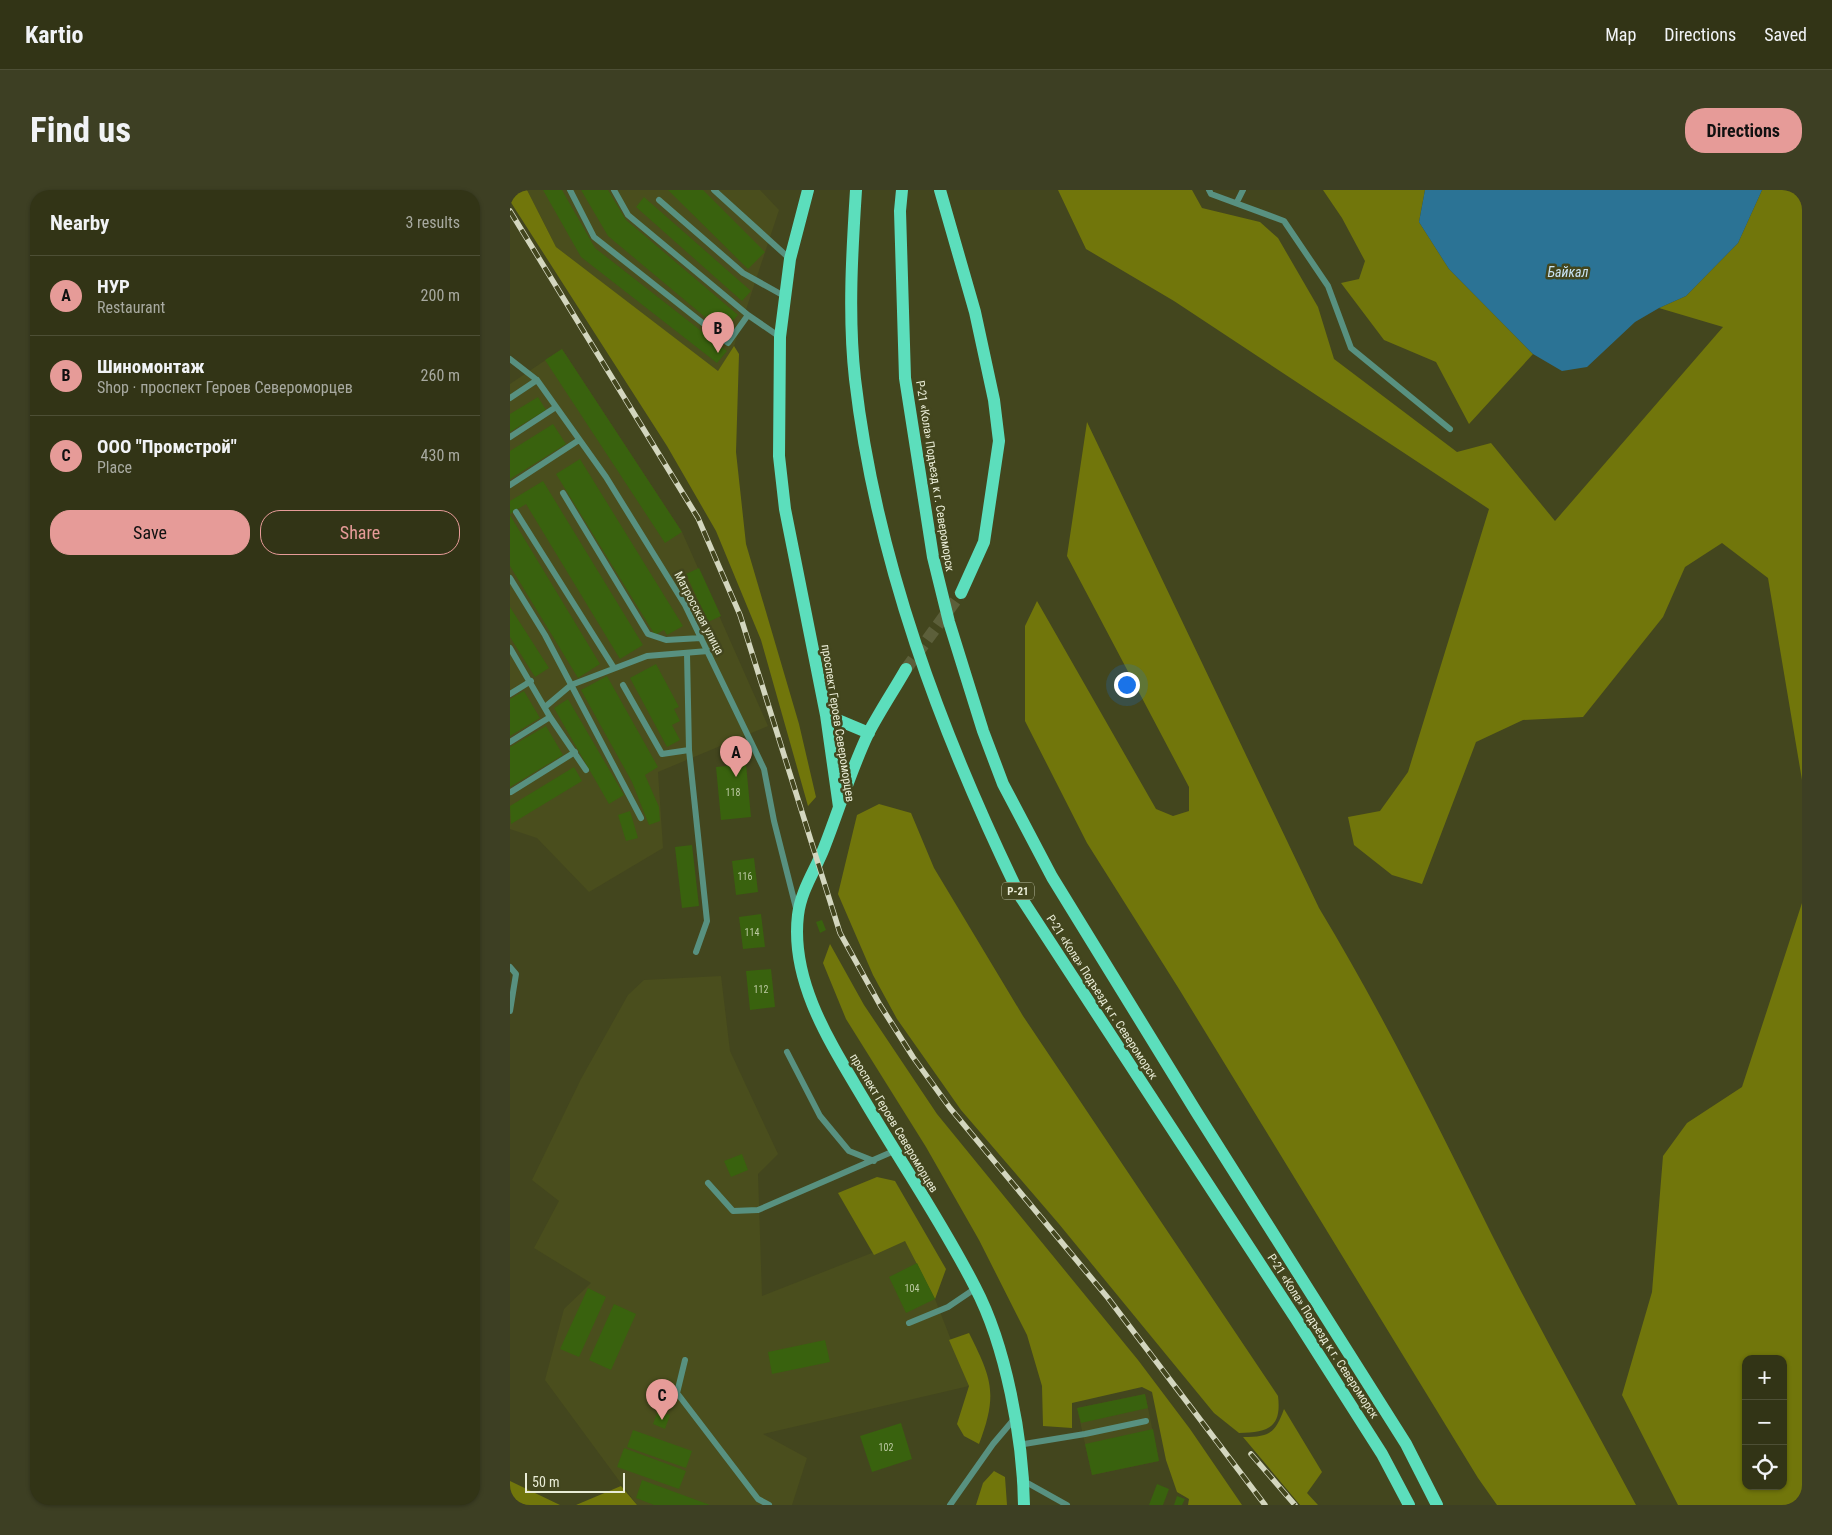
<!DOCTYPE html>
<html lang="en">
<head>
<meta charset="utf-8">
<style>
	:root { --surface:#323416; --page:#3d3f23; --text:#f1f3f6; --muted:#a8aaa1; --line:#4d4f35; --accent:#e69b98 }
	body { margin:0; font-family:"Roboto Condensed",sans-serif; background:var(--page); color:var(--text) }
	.controls { position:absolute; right:15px; bottom:15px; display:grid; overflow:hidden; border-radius:10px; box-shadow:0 1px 4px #0004 }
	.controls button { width:45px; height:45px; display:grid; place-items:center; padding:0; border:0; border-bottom:1px solid var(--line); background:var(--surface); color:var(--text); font:25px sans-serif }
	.scale { position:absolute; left:15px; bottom:12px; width:100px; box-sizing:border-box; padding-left:5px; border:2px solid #e9ecd6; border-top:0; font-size:14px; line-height:18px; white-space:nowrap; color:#e9ecd6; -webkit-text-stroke:4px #43461e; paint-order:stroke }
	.you { position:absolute; left:616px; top:494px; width:18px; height:18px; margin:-12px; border:4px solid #fff; border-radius:50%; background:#1a73e8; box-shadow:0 0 0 8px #1a73e833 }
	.badge { display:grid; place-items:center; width:32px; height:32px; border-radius:50%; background:var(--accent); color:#111; font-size:16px; font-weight:700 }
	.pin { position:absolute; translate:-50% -41px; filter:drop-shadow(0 1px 2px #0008) }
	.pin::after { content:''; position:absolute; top:26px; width:18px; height:15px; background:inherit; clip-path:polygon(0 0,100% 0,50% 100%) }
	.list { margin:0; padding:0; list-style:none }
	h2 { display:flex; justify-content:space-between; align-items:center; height:65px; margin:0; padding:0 20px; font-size:21px }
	h2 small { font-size:16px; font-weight:400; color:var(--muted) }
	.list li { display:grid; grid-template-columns:32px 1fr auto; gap:15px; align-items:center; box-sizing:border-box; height:80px; padding:0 20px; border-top:1px solid var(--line) }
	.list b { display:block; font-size:19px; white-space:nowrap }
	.list p { margin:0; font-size:16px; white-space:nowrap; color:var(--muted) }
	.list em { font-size:16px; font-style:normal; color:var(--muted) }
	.actions { display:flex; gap:10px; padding:15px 20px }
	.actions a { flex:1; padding:11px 0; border:1px solid var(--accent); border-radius:20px; text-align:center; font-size:18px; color:var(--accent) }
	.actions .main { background:var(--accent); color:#111 }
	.icon { flex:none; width:28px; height:28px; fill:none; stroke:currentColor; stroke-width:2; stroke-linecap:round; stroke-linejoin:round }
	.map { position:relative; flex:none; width:1292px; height:1315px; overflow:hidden; border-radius:20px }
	header { display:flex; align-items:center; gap:30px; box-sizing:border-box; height:70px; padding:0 25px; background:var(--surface); border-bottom:1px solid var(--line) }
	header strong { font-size:24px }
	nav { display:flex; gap:28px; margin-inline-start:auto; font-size:18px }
	.intro { display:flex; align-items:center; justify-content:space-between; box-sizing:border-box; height:120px; padding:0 30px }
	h1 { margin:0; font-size:35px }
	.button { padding:12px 22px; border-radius:20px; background:var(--accent); color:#111; font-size:18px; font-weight:700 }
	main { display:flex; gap:30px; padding:0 30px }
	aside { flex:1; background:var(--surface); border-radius:20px; box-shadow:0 1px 4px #0004 }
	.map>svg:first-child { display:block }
	.built { fill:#4a4e1d }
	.forest { fill:#71760b; fill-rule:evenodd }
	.water { fill:#2b7395 }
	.building { fill:#39620e }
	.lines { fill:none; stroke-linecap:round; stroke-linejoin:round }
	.primary-tunnel { stroke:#5c5f3a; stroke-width:12; stroke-dasharray:12 6; stroke-linecap:butt }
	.lane { stroke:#589180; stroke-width:6 }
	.primary { stroke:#5cdebc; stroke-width:12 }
	.rail-casing { stroke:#d3d6be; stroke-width:5.5 }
	.rail { stroke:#43461e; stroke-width:4; stroke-dasharray:11; stroke-linecap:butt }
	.labels { text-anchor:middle; stroke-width:5; stroke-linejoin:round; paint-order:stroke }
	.number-label { font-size:10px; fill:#bdcaa4 }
	.shield { fill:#43461e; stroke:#b7ba9f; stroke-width:1 }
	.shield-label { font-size:11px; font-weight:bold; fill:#e9ecd6 }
	.street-label { font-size:12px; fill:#e9ecd6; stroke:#43461e }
	.water-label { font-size:14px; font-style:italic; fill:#c8e3f3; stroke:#43461e }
</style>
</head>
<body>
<header>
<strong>Kartio</strong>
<nav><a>Map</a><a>Directions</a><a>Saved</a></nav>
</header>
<div class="intro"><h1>Find us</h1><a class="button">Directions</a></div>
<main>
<aside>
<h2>Nearby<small>3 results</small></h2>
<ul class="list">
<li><span class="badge">A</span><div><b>НУР</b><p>Restaurant</p></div><em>200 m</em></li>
<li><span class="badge">B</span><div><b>Шиномонтаж</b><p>Shop · проспект Героев Североморцев</p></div><em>260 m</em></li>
<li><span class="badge">C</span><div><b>ООО &quot;Промстрой&quot;</b><p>Place</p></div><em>430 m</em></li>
</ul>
<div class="actions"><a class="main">Save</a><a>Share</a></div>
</aside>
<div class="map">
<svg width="1292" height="1315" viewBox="0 0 1292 1315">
	<rect width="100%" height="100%" fill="#43461e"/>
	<path class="built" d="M17 0H250L269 20 224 156 208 182 46 57Z
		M52 159 172 342 258 536 148 582 153 658 79 702 27 648 0 639V194Z
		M211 786 220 861 268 964 248 984 252 1106 395 1050 425 1109 459 1196 253 1244 297 1268 282 1315H127L35 1190 54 1119 81 1093 24 1058 49 1011 22 990 71 889 118 805 134 790Z
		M635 1204 649 1271 582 1285 567 1218Z"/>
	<path class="forest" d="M0 0H17L46 57 208 181 224 156 229 164 226 262 236 354 289 534 306 607 298 616 251 450 206 341 157 256 0 11Z
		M548 0H682L692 18 750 32 768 48 808 117 824 169 947 262 981 253 1045 331 1213 137 1149 118 1176 106 1228 53 1252 0H1292V590L1258 388 1212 353 1175 377 1153 427 1073 527 1013 530 966 552 912 694 882 685 844 655 838 627 870 621 898 582 979 319 664 111 576 59Z
		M813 0H915L909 32 939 79 1023 164 959 234 926 172 874 150 831 93 849 89 855 71 832 28Z
		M577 232 809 718C873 824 927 934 982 1045 1028 1136 1078 1225 1126 1315H987L968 1288 669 799 577 653 515 531V436L527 411 646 619 663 626 679 621V597L557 366Z
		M369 614 401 623 424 678 513 826 768 1206C772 1239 757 1242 729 1243L704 1223 549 1034 451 920 387 829 363 785 328 704 347 625Z
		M1292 713V1315H1168L1112 1205 1142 1102 1153 966 1177 933 1232 897ZM1236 1169H1273V1296H1236Z
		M320 754 354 815 427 924 628 1170 680 1239 732 1315H678L679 1309 667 1302 656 1270 642 1202 632 1197 562 1213V1238L533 1236 532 1196 517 1145 469 1050 416 957 336 829 313 773Z
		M367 987 385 991 436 1079 425 1109 395 1051 364 1065 328 1003Z
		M459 1143C482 1189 488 1204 469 1254L454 1246 447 1234 459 1196 439 1150Z
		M774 1219 812 1282 797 1303 808 1315H790L733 1247C759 1247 765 1244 774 1219Z
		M484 1281 495 1287 497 1315H466L473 1293Z
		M0 1291 50 1315H0Z
		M111 1296 127 1315H66Z"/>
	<path class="water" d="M915 0H1252L1228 53 1176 106 1149 118 1125 132 1077 177 1052 181 1023 164 939 79 909 32Z"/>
	<path class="building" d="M33 0H52L85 58 217 161 207 173 71 67Z
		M71 0H98L116 30 228 125 213 142 98 46Z
		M158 0H193L255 62 238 79Z
		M134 7 241 101 232 111 126 17Z
		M52 159 172 342 155 353 35 170Z
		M28 207 36 220 0 242V224Z
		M43 234 56 254 0 289V261Z
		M70 269 173 436 157 445 154 440 145 445 46 284Z
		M33 291 133 455 110 469 16 314 0 324V311Z
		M0 325 90 474 68 488 0 376Z
		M189 378 211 426 198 432 176 384Z
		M0 417 39 478 25 487 0 447Z
		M146 474 169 517 164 519 170 531 162 535 170 550 157 557 120 488Z
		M97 486 148 577 135 585 149 617 150 631 139 635 122 592 71 500Z
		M14 501 30 528 0 546V509Z
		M58 509 114 605 99 614 44 518Z
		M36 536 53 565 0 597V557Z
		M236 574 241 627 211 630 206 577Z
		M64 577 72 591 1 634 0 616Z
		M120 621 128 648 116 651 108 625Z
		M182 655 189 716 172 718 165 657Z
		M244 668 248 702 226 705 222 671Z
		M251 724 255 757 233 759 229 727Z
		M312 730 316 740 310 743 306 732Z
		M261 779 265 817 240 820 236 781Z
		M232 964 238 980 221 987 214 971Z
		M407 1073 425 1109 396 1123 379 1087Z
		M78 1098 96 1107 69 1167 50 1159Z
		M104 1114 126 1124 101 1180 79 1170Z
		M315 1150 320 1172 262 1184 258 1162Z
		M635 1204 638 1218 571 1233 567 1218Z
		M148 1221 160 1225 155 1239 143 1234Z
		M391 1233 402 1269 362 1282 350 1246Z
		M643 1239 649 1271 582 1285 575 1254Z
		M123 1240 182 1261 176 1278 117 1257Z
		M114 1258 176 1281 169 1299 107 1277Z
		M132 1290 200 1315H144L126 1308Z
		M647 1294 659 1299 653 1315H639Z
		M667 1306 675 1309 672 1315H664Z"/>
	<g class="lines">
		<path class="primary-tunnel" d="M396 479 451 403"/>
		<path class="lane" d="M60 0 84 47 218 153 238 125 270 147
			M104 0 118 25 238 125
			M204 0 280 69
			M699 0 701 4 774 31 818 96 841 158 940 239
			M149 10 233 83 276 107
			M727 12 733 0
			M0 169 27 190 96 287 175 415 254 579 264 631 286 718
			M0 208 27 190
			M0 247 46 217
			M0 295 69 250
			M53 303 138 444 156 450 191 448
			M6 322 104 478
			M0 388 35 445 131 628
			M0 458 40 527 76 580
			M113 495 152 564 179 560 177 464
			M0 504 21 491
			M35 517 61 495 137 466 198 461
			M0 552 40 527
			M179 560 197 731 186 762
			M1 602 65 562
			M0 777 6 784 0 821
			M277 862 310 926 339 961 364 971
			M198 993 223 1021 248 1020 384 961
			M399 1133 438 1117 466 1098
			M175 1170 167 1203 248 1309 259 1315
			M508 1255 575 1244 636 1231
			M514 1291 557 1315
			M440 1315 483 1254 505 1228"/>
		<path class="primary" d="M298 0 280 69 270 147 269 266 275 319 316 525 329 617
			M346 0C342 62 338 127 345 189 366 370 431 543 510 706L786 1129 872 1264 899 1315
			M392 0 390 21 395 188 423 367 439 432 473 541 493 594 542 687 687 923 896 1254 927 1315
			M430 0 465 122 484 210 489 251 474 352 451 403
			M396 479C384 500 370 521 359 542 341 579 329 620 314 658 305 681 291 700 288 725 280 792 321 854 353 908 390 971 432 1032 465 1097 496 1156 513 1249 514 1315
			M316 525 359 543"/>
		<g class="rail-casing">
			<path id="rail" d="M0 21 188 328 230 425 330 743 370 815 403 867 440 918 598 1108 755 1315
				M741 1264 785 1315"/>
		</g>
		<use href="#rail" class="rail"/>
	</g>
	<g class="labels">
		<g class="number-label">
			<text x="223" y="606">118</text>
			<text x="235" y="690">116</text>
			<text x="242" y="746">114</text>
			<text x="251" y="803">112</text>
			<text x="402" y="1102">104</text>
			<text x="376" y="1261">102</text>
		</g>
		<rect class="shield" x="492" y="692.5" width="32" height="17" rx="4"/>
		<g class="shield-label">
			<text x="508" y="705">Р-21</text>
		</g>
		<g class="street-label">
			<text transform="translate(425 286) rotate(81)" y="4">Р-21 «Кола» Подъезд к г. Североморск</text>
			<text transform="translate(189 423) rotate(62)" y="4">Матросская улица</text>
			<text transform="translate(328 533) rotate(81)" y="4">проспект Героев Североморцев</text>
			<text transform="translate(592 807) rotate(57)" y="4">Р-21 «Кола» Подъезд к г. Североморск</text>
			<text transform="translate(384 933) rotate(59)" y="4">проспект Героев Североморцев</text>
			<text transform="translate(813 1146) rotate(57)" y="4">Р-21 «Кола» Подъезд к г. Североморск</text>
		</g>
		<g class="water-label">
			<text x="1058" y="87">Байкал</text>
		</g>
	</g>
</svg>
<div class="controls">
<button>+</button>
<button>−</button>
<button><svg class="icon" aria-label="locate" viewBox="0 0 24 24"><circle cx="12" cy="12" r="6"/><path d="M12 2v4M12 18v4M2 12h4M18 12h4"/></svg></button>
</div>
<div class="scale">50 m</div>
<div class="you"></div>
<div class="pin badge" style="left:226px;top:587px">A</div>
<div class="pin badge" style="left:208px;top:163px">B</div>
<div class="pin badge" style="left:152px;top:1230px">C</div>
</div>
</main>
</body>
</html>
